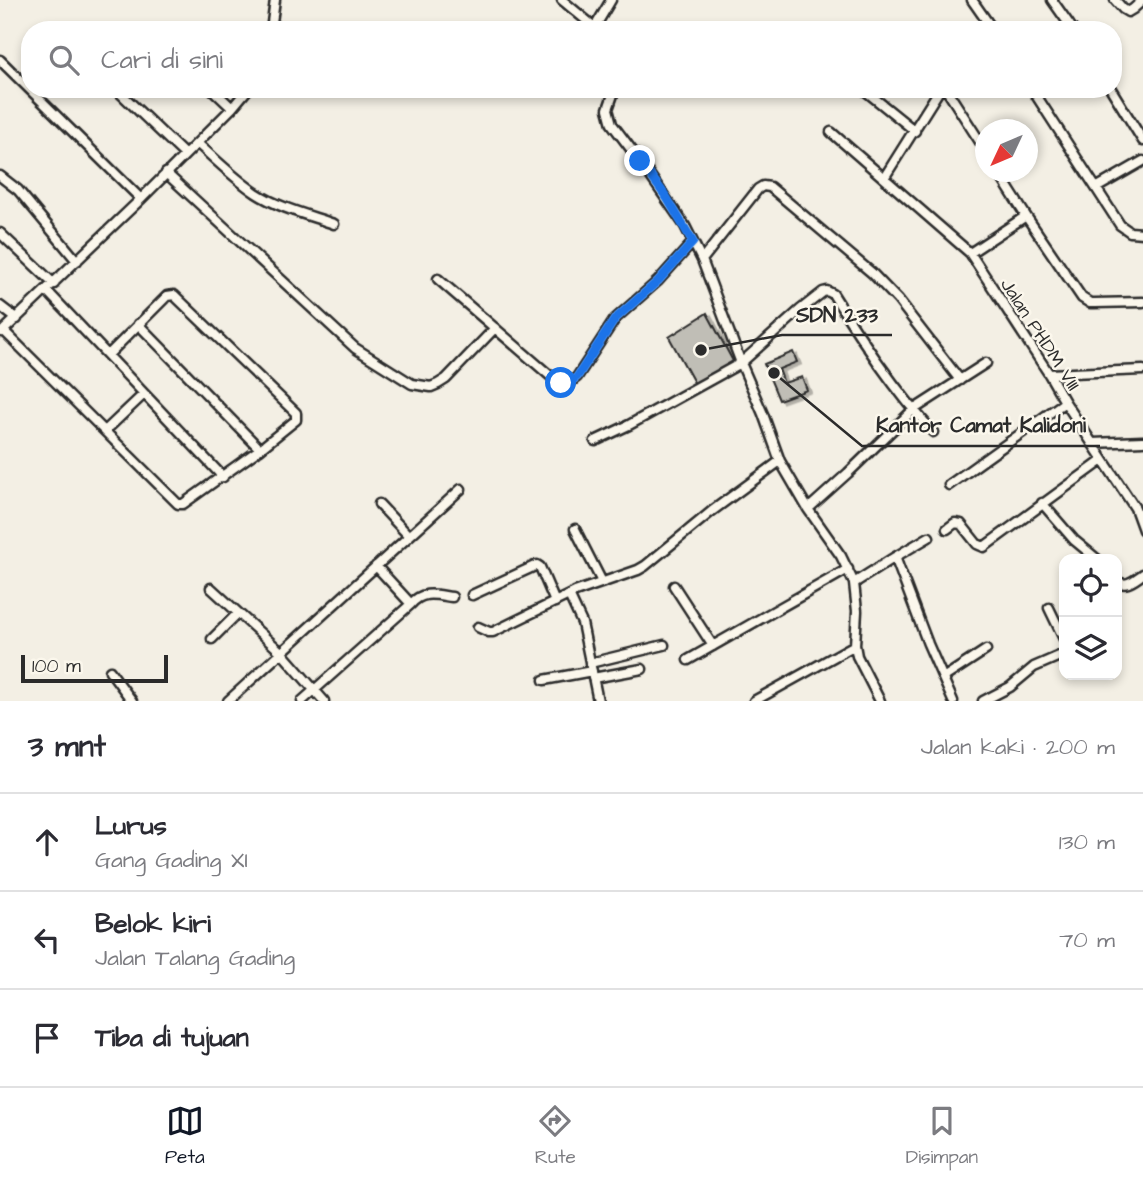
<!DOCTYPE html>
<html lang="id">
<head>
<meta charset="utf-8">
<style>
	:root { --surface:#fff; --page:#f2f2f3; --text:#2b2b33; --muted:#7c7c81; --line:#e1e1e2; --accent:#111827 }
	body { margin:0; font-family:"Architects Daughter",sans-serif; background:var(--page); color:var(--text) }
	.controls { position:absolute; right:21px; bottom:21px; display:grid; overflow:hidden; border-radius:14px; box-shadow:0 4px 10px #0003 }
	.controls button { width:63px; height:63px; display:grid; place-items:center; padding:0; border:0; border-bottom:2px solid var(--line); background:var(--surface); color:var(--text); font:35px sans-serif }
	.compass { position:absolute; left:975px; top:119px; width:63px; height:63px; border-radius:50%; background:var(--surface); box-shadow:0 4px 10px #0003; rotate:226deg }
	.scale { position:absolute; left:21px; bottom:18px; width:147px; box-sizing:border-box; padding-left:7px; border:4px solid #2b2b2b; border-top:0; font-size:19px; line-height:24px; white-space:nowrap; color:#2b2b2b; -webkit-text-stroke:5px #fbf7ec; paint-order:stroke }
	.stop { position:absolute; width:21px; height:21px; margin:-16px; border:5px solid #1a73e8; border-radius:50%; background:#fff }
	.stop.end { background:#1a73e8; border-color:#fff; box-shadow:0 2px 7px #0008 }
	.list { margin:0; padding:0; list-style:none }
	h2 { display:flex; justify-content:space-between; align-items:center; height:91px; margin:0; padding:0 28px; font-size:30px }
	h2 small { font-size:23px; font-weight:400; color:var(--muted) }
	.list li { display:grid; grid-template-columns:46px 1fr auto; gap:21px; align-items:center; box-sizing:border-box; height:98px; padding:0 28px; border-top:2px solid var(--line) }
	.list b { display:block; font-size:26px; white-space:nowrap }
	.list p { margin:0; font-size:23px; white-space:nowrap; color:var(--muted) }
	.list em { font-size:23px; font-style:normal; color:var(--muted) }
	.icon { flex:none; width:38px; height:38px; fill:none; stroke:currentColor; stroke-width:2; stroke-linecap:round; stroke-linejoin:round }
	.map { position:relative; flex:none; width:1143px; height:701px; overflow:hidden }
	.search { position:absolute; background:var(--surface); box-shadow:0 4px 10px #0003; left:21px; right:21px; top:21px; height:77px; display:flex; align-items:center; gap:18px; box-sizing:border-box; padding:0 24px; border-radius:28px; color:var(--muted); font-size:26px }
	.sheet { height:385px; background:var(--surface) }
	nav { display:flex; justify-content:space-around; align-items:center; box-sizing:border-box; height:98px; border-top:2px solid var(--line); background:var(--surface); font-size:19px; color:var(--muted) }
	nav a { display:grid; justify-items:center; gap:4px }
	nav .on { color:var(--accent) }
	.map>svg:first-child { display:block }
	.building { fill:#c0beb6; stroke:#2b2b2b; stroke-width:2; filter:url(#shadow) }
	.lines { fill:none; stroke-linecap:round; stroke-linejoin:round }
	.street-casing { stroke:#2b2b2b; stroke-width:13 }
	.street { stroke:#fbf7ec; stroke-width:8 }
	.route { stroke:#1a73e8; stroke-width:9 }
	.labels { text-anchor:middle; stroke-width:5; stroke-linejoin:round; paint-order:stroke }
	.street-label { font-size:19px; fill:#2b2b2b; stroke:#fbf7ec }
	.leader { fill:none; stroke:#2b2b2b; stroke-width:2.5 }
	.callout-dot { fill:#2b2b2b; stroke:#fbf7ec; stroke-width:2.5 }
	.callout-label { font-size:21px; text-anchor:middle; font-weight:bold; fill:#2b2b2b; stroke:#fbf7ec; stroke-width:5; stroke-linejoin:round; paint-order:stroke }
</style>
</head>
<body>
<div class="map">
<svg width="1143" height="701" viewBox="0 0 1143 701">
	<defs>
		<filter id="shadow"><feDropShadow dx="4" dy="2.5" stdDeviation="0" flood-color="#0004"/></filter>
	</defs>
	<rect width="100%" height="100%" fill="#f3efe4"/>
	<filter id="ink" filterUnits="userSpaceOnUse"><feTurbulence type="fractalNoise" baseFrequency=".0143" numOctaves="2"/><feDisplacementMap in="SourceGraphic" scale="14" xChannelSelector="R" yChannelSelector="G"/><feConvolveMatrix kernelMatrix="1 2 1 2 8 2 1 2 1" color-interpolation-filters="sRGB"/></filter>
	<g filter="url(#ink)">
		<path class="building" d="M707 313 734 363 696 386 669 337Z
			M793 352 797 362 779 369 784 383 802 377 807 390 779 400 764 364Z"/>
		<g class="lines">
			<g class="street-casing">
				<path id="street" d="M562 0 598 30
					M972 0 993 30
					M1052 0 1069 24
					M1115 0 1123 9 1128 12 1133 9 1143 0
					M595 27 611 0
					M271 30 275 0
					M1060 30 1069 24 1073 30
					M0 60 141 199
					M116 89 185 155
					M212 89 232 108
					M615 89 608 109 612 124 640 161 685 226 702 260 741 363 763 414 780 461 808 509 841 556 854 583 857 611 855 645 857 656 880 701
					M863 89 915 131
					M946 89 986 151
					M1032 89 1120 225 1130 232 1143 233
					M1111 89 1143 141
					M831 132 970 253 1049 374 1065 402 1135 508 1143 530
					M197 143C216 160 235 179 256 193 279 208 308 215 334 224
					M998 172 1026 216 1082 298 1090 303H1095L1143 302
					M166 173 355 348 412 384 431 387 438 384 446 379 495 328
					M0 176 18 190 77 261
					M884 178 940 89
					M1096 188 1143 161
					M0 233 54 284
					M970 253 1026 216
					M702 260 758 189 763 186 770 187 872 273 898 300 960 380
					M438 279 555 380 565 384 572 381 577 377 615 319 658 281 693 242
					M47 291 223 477
					M0 306 17 319
					M138 324 260 449
					M4 331 178 504H183L260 449 296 420V413L174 295 167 296 108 355
					M2 332 141 199 232 108 248 89
					M1049 374 1143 370
					M105 431 144 394
					M595 441 629 425 741 363 800 310 823 292 827 291 833 294C863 342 894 389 933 432
					M1092 443 1143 441
					M949 485 1065 402
					M1042 503 1074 540 1097 559
					M379 504 409 536
					M808 509 848 473 913 410 986 363
					M575 529 602 582
					M947 529 955 523 961 524 977 544 984 547 1103 460
					M895 557 928 644 953 701
					M1117 581C1126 588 1134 580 1143 574
					M854 583 895 557 929 537
					M674 586 713 646
					M211 588 281 652 324 701
					M472 595 537 565 540 567 555 602
					M569 595 582 623 598 701
					M411 604C423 590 436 595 452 597
					M1049 608 1064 639
					M478 627 489 632H493L575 592 638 570 645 566 712 511 780 461
					M212 639 238 613
					M688 660 848 569
					M590 663 664 645
					M110 671 132 701
					M593 678 642 669
					M943 678 986 650
					M544 680 592 671
					M228 701 461 489
					M302 701 411 604 376 566
					M754 701 855 645
					M983 701 1010 687 1034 667 1064 654"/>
			</g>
			<use href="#street" class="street"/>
		</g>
	</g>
	<g class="lines" filter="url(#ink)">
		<path class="route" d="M561 383H569L577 377 615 319 658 281 693 242 667 198 640 161"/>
	</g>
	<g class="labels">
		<g class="street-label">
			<text transform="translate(1041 334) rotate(57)" y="7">Jalan PHDM VIII</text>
		</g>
	</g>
	<path class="leader" d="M701 350L782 335H892M774 373L862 446H1100"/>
	<g class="callout-dot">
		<circle cx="701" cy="350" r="7"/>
		<circle cx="774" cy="373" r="7"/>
	</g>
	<g class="callout-label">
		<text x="837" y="322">SDN 233</text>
		<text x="981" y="432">Kantor Camat Kalidoni</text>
	</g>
</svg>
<div class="controls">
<button><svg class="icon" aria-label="locate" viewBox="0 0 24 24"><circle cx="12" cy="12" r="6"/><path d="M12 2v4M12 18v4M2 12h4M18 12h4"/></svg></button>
<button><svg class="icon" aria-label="layers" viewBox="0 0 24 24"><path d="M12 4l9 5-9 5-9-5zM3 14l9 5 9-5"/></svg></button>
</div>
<svg class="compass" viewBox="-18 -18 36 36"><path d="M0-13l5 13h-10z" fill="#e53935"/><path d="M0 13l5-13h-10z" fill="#7c7c81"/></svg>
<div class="scale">100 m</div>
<div class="stop" style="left:561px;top:383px"></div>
<div class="stop end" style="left:640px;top:161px"></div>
<div class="search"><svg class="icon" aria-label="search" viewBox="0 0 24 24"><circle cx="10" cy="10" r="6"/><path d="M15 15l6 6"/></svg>Cari di sini</div>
</div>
<section class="sheet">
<h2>3 mnt<small>Jalan kaki · 200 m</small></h2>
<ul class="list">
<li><svg class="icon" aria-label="ahead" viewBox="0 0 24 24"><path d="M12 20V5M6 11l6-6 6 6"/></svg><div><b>Lurus</b><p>Gang Gading XI</p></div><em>130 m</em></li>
<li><svg class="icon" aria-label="left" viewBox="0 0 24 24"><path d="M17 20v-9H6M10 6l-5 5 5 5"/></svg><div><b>Belok kiri</b><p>Jalan Talang Gading</p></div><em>70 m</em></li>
<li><svg class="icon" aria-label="arrive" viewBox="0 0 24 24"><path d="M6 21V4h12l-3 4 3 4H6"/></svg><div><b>Tiba di tujuan</b></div></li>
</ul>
</section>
<nav>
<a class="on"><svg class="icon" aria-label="map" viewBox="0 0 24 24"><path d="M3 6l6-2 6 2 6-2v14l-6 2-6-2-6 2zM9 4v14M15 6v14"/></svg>Peta</a>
<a><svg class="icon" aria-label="directions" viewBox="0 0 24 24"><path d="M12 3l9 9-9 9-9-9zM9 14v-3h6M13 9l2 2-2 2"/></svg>Rute</a>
<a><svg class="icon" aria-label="saved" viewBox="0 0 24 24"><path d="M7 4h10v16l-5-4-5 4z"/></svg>Disimpan</a>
</nav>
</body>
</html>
